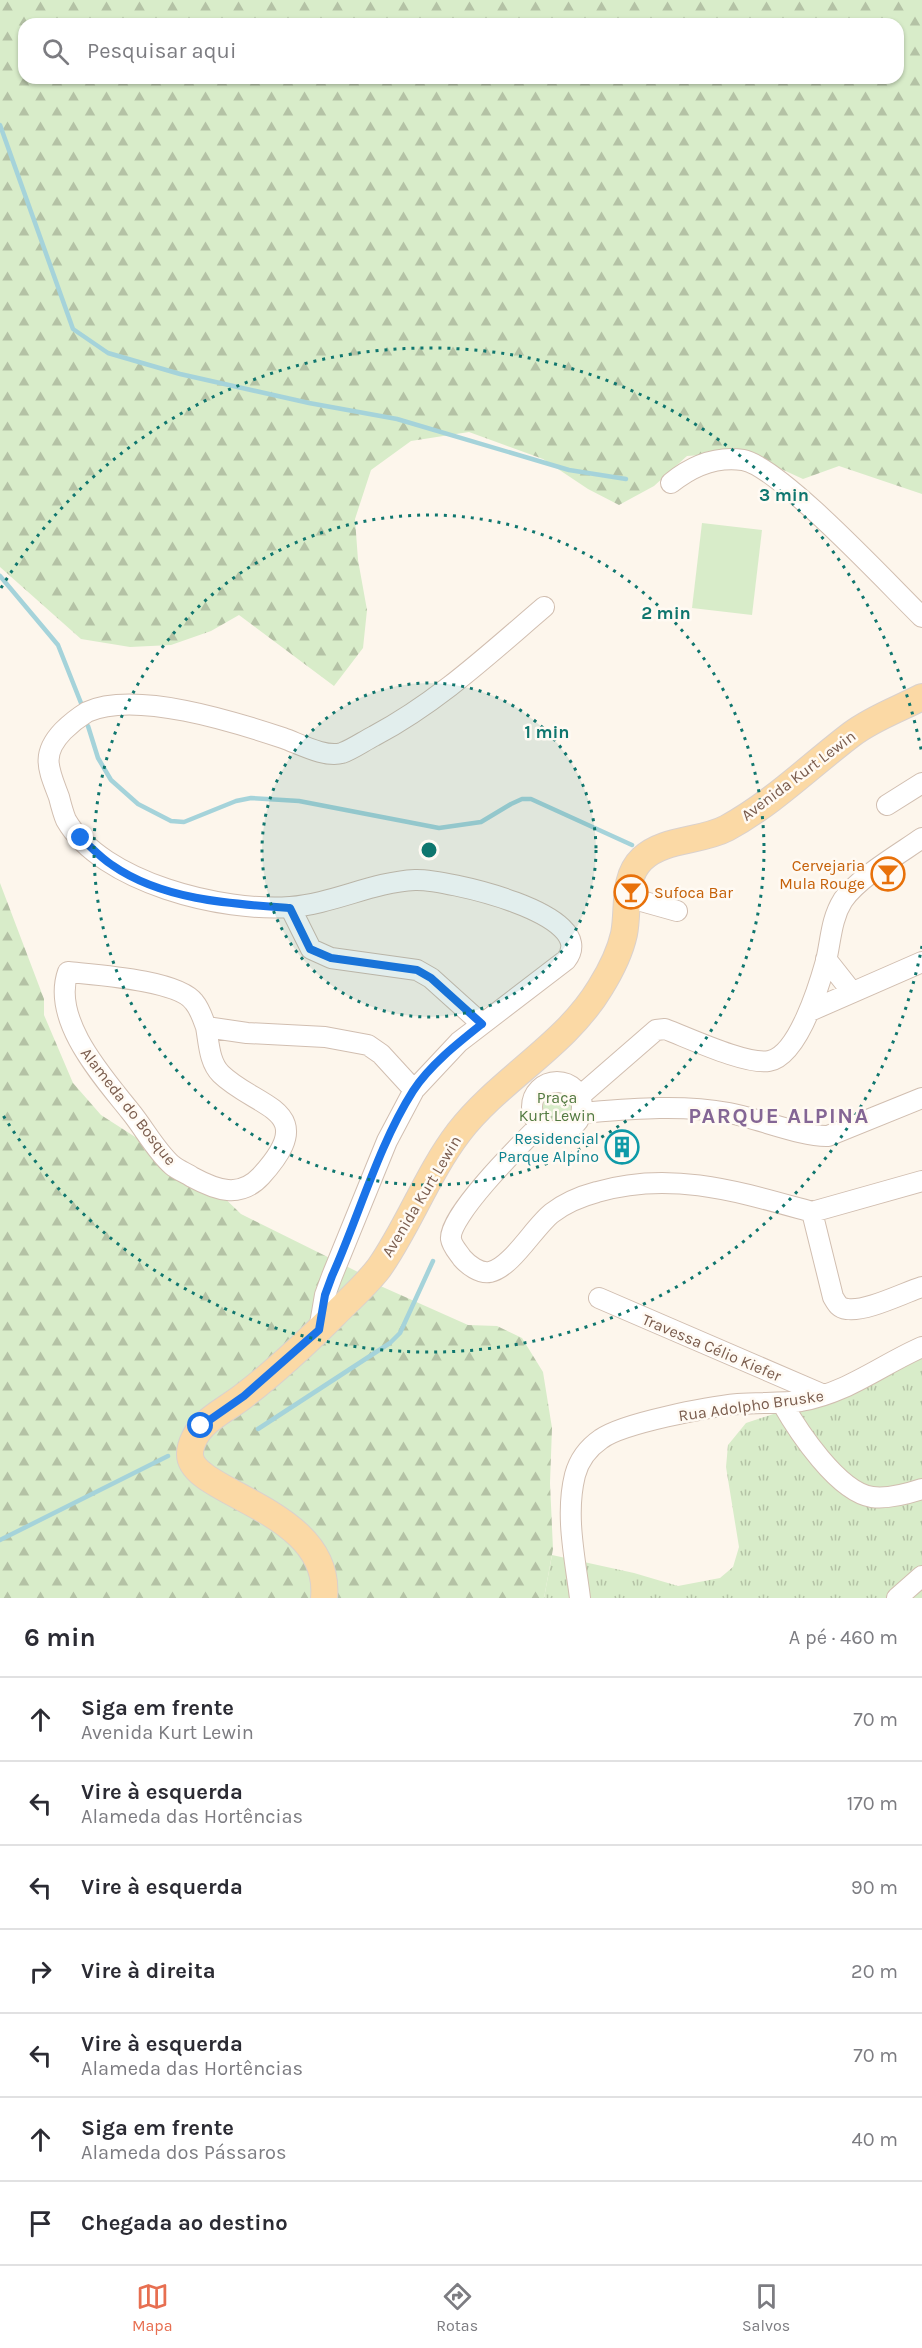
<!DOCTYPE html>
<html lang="pt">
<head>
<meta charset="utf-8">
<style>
	:root { --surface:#fff; --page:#f7f7f7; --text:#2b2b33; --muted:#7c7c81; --line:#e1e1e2; --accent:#e76f51 }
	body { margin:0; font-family:Karla,sans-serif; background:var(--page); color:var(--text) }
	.stop { position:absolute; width:18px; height:18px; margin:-14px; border:4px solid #1a73e8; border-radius:50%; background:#fff }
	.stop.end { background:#1a73e8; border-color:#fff; box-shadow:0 2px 6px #0008 }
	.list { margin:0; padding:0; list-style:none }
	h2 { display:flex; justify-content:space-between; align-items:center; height:78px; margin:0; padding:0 24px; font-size:26px }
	h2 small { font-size:20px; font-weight:400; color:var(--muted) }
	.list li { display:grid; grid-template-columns:39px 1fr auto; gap:18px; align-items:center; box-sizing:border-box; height:84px; padding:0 24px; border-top:2px solid var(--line) }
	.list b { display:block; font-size:22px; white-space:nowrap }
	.list p { margin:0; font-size:20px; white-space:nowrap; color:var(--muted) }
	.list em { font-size:20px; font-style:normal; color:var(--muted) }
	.icon { flex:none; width:33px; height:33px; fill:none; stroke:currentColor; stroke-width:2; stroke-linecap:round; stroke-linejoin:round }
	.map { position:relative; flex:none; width:922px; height:1598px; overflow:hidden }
	.search { position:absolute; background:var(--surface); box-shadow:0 2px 4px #0004; left:18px; right:18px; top:18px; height:66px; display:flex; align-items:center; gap:15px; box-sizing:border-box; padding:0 21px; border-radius:18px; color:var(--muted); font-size:22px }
	.sheet { height:666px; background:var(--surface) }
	nav { display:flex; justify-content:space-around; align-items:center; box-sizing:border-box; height:84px; border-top:2px solid var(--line); background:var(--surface); font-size:16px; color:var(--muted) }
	nav a { display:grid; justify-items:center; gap:3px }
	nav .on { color:var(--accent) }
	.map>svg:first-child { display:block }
	.grass { fill:url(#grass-tufts) }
	.forest { fill:url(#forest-firs); fill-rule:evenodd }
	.pitch { fill:#d8ecc9 }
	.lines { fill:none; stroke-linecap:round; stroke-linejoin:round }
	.stream { stroke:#a5d3da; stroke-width:4.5 }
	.minor-casing { stroke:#d1beb0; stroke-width:22 }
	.major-casing { stroke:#dad1cd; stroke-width:28 }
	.minor { stroke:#fff; stroke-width:20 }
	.major { stroke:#fbd9a5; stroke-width:26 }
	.route { stroke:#1a73e8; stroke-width:8 }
	.ring { fill:none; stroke:#0f766e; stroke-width:3; stroke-dasharray:3 6 }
	.labels { text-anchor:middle; stroke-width:5; stroke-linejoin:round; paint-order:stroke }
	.street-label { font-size:16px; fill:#7a5c4d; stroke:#fffaf3 }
	.food-label { font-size:16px; fill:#c56008; stroke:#fffaf3; text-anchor:end }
	.park-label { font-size:16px; fill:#537a41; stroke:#fffaf3 }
	.culture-label { font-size:16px; fill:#0d838f; stroke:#fffaf3; text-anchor:end }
	.district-label { font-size:22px; font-weight:bold; letter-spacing:1.5px; fill:#846695; stroke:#fffaf3 }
	.centre { fill:#0f766e; stroke:#fffaf3; stroke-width:3 }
	.ring-label { font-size:18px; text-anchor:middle; font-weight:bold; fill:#0f766e; stroke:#fffaf3; stroke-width:5; stroke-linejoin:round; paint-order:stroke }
</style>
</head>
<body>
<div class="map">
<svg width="922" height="1598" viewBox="0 0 922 1598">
	<defs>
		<pattern id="grass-tufts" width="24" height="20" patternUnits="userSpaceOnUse" patternTransform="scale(1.5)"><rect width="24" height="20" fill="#d8ecc9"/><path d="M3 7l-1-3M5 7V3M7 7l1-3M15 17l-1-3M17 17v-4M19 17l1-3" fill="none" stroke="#b4c2a5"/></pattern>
		<pattern id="forest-firs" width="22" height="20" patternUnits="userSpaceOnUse" patternTransform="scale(1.5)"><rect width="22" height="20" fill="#d8ecc9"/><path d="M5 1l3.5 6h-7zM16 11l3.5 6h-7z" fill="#b4c2a5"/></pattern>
	</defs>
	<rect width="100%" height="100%" fill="#fdf6ec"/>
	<path class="grass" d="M537 1107a20 20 0 1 1 40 0a20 20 0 1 1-40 0Z
		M922 1346V1598H544L552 1555 634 1573 678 1586 720 1578 733 1567 739 1547 726 1467 728 1445 746 1423 837 1393Z"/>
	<path class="forest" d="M0 0H922V494L839 466 803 479 744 452 687 456 654 486 619 505 588 489 543 459 469 432 411 441 371 470 355 519 358 560 367 610 363 648 334 686 239 615 211 631 171 645 130 647 81 639 0 567ZM24 24H898V78H24Z
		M0 883 44 999V1015L73 1083 101 1115 213 1187 241 1214 360 1273 367 1280 468 1325 497 1326 522 1338 543 1372 552 1428 550 1483 553 1549 544 1598H0Z"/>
	<path class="pitch" d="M702 523 762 530 752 615 692 608Z"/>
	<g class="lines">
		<path class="stream" d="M0 125 73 329 108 353 180 374 309 403 397 419 569 470 626 479
			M0 576 58 645 81 703
			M88 726 98 758 111 780 138 804 171 821 184 822 236 801 251 798 299 801 439 828 481 822 511 804 522 799H531L632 845
			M258 1429 390 1343 400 1333 433 1261
			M0 1540 168 1456"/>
		<g class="minor-casing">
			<path id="minor" d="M671 483C692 466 716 456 743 460 779 466 891 587 922 617
				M887 805 922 783
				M627 897 677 911
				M290 907 311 949 331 958 417 970 431 978 482 1024
				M826 959 852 992
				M810 1011 922 962
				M206 1027C209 1043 209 1062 221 1074 257 1109 322 1109 261 1176 240 1199 216 1190 192 1177 186 1173 178 1170 172 1165 156 1151 144 1128 130 1111 103 1077 51 1020 68 972 96 975 178 980 194 1002 200 1009 203 1019 206 1027L247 1033 325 1037 368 1045 381 1054 414 1090
				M532 1107a25 25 0 1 1 50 0a25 25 0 1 1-50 0Z
				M580 1096 656 1030 665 1029C689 1038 746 1065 769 1061 798 1056 819 986 826 961 831 940 831 919 843 900 858 878 899 854 922 838
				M581 1113C630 1109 680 1104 729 1113 757 1118 803 1137 828 1136L922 1098
				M540 1125C522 1143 448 1216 451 1239 452 1246 458 1252 462 1258 468 1265 480 1274 490 1272 512 1267 534 1227 552 1213 565 1203 582 1196 597 1192 671 1170 740 1192 812 1212
				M812 1212 833 1297C837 1304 839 1308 847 1309 866 1312 903 1293 922 1287
				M812 1212 922 1181
				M599 1298 824 1395
				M319 1330 325 1295 332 1276 387 1141 414 1090 459 1042 566 960C602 914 445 879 415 880 372 882 333 904 290 907 223 912 102 883 66 820 63 813 61 805 59 797 49 770 40 755 63 731 70 724 79 717 87 712 135 690 235 722 283 738 300 744 325 758 342 753 353 749 364 741 374 736 438 702 489 654 544 607
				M782 1403C798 1431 838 1492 872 1497 888 1499 907 1494 922 1489
				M580 1598C575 1558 565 1515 575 1475 579 1460 588 1448 601 1439 623 1423 708 1407 738 1404 759 1402 780 1404 801 1401 847 1393 881 1365 922 1347
				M897 1598 922 1576"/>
		</g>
		<g class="major-casing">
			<path id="major" d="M324 1598C333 1509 189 1494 190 1454 190 1444 197 1431 204 1425 216 1413 233 1405 246 1394 277 1370 306 1343 334 1315 349 1300 366 1285 379 1268 409 1225 427 1174 459 1132 500 1079 565 1046 600 988 610 972 620 952 624 934 629 910 622 878 642 859 664 838 701 842 727 828 773 803 811 765 852 734 873 718 899 709 922 697"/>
		</g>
		<use href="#minor" class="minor"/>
		<use href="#major" class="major"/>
	</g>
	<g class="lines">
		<path class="route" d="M81 838C91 847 101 858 112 865 162 900 231 904 290 908L310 949 331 958 417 970 431 978 482 1024C458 1043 430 1065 413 1091 378 1146 359 1216 332 1276L325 1295 319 1330 244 1396 201 1426"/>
	</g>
	<circle cx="429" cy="850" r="167" fill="#0f766e" fill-opacity=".12"/>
	<g class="ring">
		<circle cx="429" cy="850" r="167"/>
		<circle cx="429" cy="850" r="335"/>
		<path d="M922 946A502 502 0 0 1 1 1112M1 588A502 502 0 0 1 922 754"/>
	</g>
	<defs>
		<g id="bar-ring" transform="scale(1.725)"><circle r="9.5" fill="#fffaf3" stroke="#e8710a" stroke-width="1.5"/><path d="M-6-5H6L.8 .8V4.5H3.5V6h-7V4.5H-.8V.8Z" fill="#e8710a"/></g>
		<g id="building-ring" transform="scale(1.725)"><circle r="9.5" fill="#fffaf3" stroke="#0f9aa8" stroke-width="1.5"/><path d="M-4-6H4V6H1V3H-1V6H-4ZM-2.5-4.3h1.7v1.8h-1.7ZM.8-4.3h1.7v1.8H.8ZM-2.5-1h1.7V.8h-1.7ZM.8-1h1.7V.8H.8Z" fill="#0f9aa8"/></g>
	</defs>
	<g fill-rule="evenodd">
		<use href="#bar-ring" x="888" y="874"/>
		<use href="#bar-ring" x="631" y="892"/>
		<use href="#building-ring" x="622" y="1147"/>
	</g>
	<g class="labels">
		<g class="street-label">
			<text transform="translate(798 775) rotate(-37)" y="6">Avenida Kurt Lewin</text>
			<text transform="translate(129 1106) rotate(52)" y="6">Alameda do Bosque</text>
			<text transform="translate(421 1196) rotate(-59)" y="6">Avenida Kurt Lewin</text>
			<text transform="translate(712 1347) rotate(23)" y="6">Travessa Célio Kiefer</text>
			<text transform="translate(751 1405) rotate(-8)" y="6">Rua Adolpho Bruske</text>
		</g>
		<g class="food-label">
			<text x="865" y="871">Cervejaria<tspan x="865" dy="18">Mula Rouge</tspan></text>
			<text x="654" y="898" text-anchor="start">Sufoca Bar</text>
		</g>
		<g class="park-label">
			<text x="557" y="1103">Praça<tspan x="557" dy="18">Kurt Lewin</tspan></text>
		</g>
		<g class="culture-label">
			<text x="599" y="1144">Residencial<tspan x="599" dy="18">Parque Alpino</tspan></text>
		</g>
		<g class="district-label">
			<text x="779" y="1123">PARQUE ALPINA</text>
		</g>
	</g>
	<circle cx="429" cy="850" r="9" class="centre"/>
	<g class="ring-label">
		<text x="784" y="501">3 min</text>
		<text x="666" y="619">2 min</text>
		<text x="547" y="738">1 min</text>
	</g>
</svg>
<div class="stop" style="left:201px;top:1426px"></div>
<div class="stop end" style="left:81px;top:838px"></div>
<div class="search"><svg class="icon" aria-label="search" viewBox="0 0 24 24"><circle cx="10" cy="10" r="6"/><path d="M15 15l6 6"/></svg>Pesquisar aqui</div>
</div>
<section class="sheet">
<h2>6 min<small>A pé · 460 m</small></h2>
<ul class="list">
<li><svg class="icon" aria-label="ahead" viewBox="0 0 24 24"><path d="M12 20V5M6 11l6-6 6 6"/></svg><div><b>Siga em frente</b><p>Avenida Kurt Lewin</p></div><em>70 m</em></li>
<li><svg class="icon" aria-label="left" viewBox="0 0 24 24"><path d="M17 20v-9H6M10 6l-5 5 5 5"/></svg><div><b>Vire à esquerda</b><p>Alameda das Hortências</p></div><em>170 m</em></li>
<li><svg class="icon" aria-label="left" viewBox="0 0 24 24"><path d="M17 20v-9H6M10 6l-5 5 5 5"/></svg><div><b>Vire à esquerda</b></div><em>90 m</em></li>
<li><svg class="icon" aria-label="right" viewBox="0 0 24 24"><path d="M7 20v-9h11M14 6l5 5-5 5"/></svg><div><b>Vire à direita</b></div><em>20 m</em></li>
<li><svg class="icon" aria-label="left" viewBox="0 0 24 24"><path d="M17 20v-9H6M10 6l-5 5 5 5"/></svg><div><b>Vire à esquerda</b><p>Alameda das Hortências</p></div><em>70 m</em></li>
<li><svg class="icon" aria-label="ahead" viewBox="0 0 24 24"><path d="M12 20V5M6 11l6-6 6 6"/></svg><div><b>Siga em frente</b><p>Alameda dos Pássaros</p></div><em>40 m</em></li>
<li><svg class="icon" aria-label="arrive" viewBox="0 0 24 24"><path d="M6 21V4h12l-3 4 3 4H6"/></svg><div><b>Chegada ao destino</b></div></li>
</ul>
</section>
<nav>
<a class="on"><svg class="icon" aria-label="map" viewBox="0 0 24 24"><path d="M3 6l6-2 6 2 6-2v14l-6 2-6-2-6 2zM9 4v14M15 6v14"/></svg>Mapa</a>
<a><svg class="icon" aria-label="directions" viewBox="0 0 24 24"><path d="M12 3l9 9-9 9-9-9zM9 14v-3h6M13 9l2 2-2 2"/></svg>Rotas</a>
<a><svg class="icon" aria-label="saved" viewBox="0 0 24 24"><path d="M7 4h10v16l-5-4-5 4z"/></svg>Salvos</a>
</nav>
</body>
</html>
